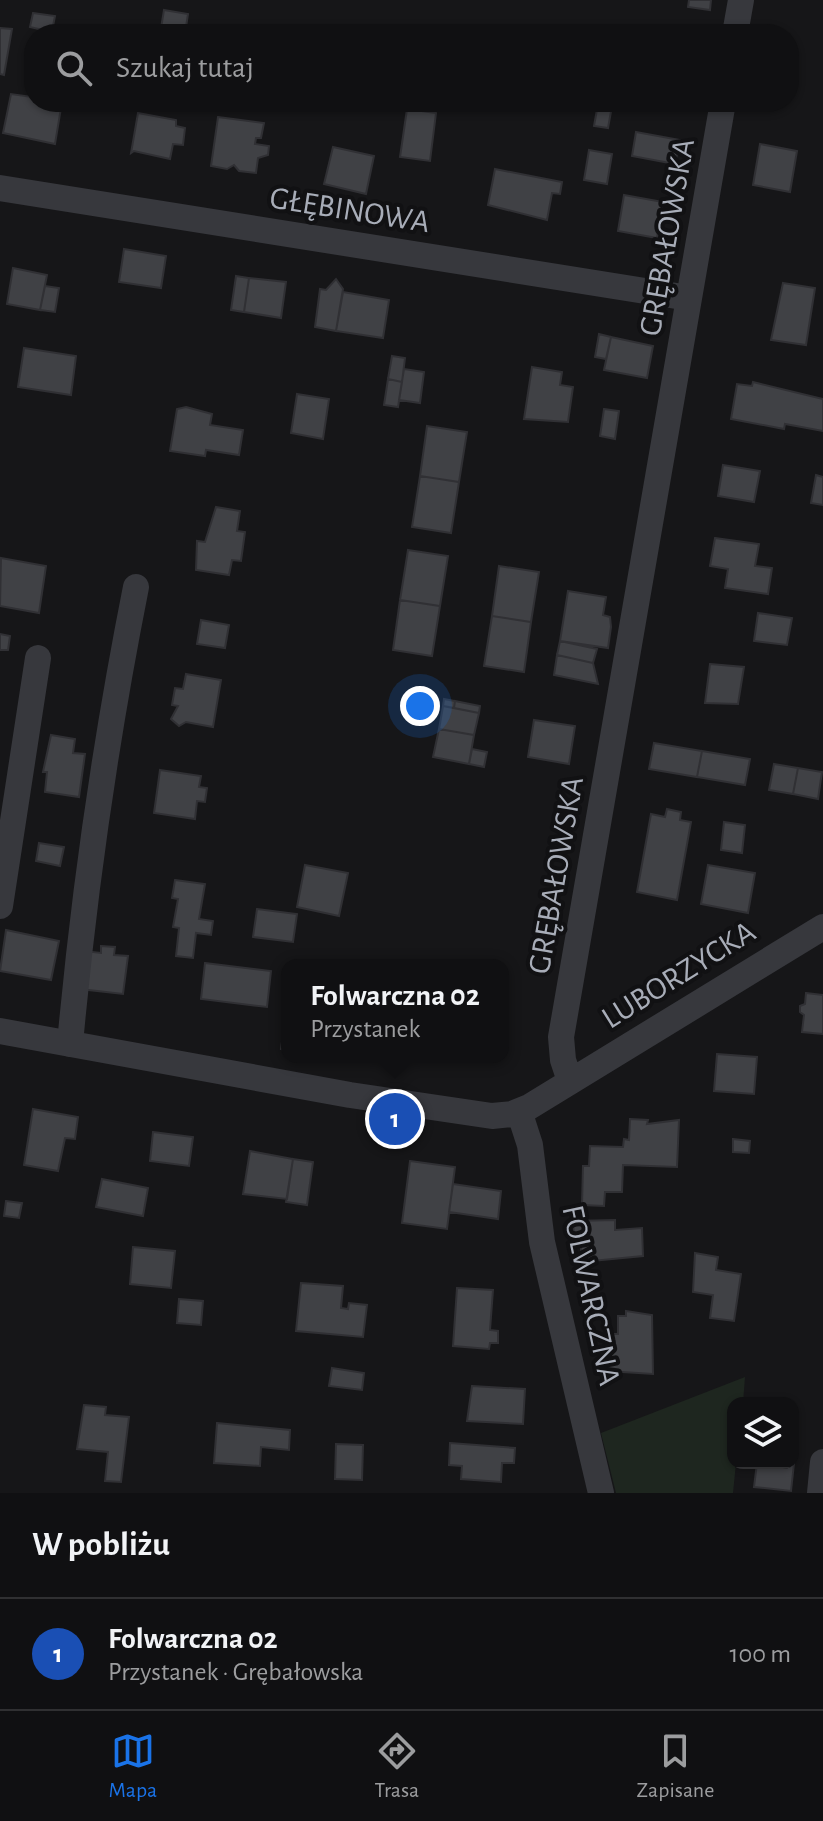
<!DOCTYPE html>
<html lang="pl">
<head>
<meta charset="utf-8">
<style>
	:root { --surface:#101012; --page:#1e1e20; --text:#f1f3f6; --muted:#9c9d9f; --line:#303032; --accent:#1a73e8 }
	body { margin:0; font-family:"Alegreya Sans",sans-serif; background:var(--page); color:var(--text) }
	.controls { position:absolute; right:24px; bottom:24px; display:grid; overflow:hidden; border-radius:16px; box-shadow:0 2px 6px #0004 }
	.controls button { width:72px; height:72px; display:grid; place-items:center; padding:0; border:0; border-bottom:2px solid var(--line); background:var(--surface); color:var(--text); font:40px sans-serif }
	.you { position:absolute; left:420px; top:706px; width:28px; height:28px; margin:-20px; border:6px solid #fff; border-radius:50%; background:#1a73e8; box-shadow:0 0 0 12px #1a73e833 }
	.badge { display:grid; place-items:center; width:52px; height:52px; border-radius:50%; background:var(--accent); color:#fff; font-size:26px; font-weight:700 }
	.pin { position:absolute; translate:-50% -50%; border:4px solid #fff; box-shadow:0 2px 8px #0006 }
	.popup { position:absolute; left:281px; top:959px; width:228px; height:104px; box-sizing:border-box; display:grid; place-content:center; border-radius:16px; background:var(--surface); filter:drop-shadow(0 2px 6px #0005); font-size:26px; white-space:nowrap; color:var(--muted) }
	.popup b { font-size:30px; color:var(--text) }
	.popup::after { content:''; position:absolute; left:50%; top:100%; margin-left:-16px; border:16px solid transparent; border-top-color:var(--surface) }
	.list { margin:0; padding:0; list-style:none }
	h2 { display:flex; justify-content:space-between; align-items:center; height:104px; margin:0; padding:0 32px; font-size:34px }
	h2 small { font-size:26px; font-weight:400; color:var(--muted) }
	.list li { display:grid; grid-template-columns:52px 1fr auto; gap:24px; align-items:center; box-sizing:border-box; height:112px; padding:0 32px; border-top:2px solid var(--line) }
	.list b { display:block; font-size:30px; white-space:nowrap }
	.list p { margin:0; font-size:26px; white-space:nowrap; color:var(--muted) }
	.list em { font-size:26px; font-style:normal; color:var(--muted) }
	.icon { flex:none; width:44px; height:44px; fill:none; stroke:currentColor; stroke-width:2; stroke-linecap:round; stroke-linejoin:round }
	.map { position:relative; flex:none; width:823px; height:1493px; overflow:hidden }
	.search { position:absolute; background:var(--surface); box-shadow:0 2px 6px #0004; left:24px; right:24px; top:24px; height:88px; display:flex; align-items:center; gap:20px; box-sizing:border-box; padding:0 28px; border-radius:32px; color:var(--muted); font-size:30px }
	.sheet { height:216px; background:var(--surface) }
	nav { display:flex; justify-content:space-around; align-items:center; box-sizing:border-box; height:112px; border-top:2px solid var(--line); background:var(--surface); font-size:22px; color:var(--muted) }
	nav a { display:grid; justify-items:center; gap:4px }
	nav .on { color:var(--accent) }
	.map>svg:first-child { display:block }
	.green { fill:#1e261f }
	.building { fill:#404145; stroke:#303034; stroke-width:2 }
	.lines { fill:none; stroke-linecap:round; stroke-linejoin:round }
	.minor { stroke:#37383d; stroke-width:26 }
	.labels { text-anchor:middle; stroke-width:8; stroke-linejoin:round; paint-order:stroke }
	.street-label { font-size:32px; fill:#a8adb8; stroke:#111113 }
</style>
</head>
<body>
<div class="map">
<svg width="823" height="1493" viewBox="0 0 823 1493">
	<rect width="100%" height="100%" fill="#161618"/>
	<path class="green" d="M745 1377 743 1403H733V1463H736L733 1493H616L601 1433Z"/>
	<path class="building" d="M689 0H711L710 10 688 7Z
		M164 10 188 14 185 34H160Z
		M33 13 55 16 52 31 71 34H43V30L30 27Z
		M0 28 12 29 4 75 0 74Z
		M34 89V102H62L55 144 3 133 11 94 32 97Z
		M221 102H247L246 107Z
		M598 104 612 106 608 128 594 126Z
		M407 109 436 113 430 161 400 157Z
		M138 113 176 120V126L185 128 183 145 173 144 170 159 134 151 131 153Z
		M218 117 264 123 261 138H256L255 144 269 146 268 155 258 158 256 173 239 171 234 165 227 169 211 166Z
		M636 132 680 140 675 164 632 156Z
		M760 144 797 151 790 192 753 185Z
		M333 147 374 156 366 194 324 184Z
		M589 150 612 154 607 184 584 180Z
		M495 169 562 182 560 194 552 193 547 220 488 205Z
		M624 195 663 202 657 238 618 231Z
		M124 249 166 256 161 288 119 282Z
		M13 268 47 275 40 310 7 304Z
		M236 276 249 278 244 312 231 310Z
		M249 278 286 282 281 318 244 312Z
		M336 279 343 289 336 331 315 327 320 289 326 290Z
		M783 283 815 288 806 345 771 340Z
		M45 286 59 288 55 312 40 310Z
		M343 292 389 300 383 338 336 331Z
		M599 334 611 337 606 359 595 357Z
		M611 337 653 346 647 378 604 370Z
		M24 348 76 356 71 395 18 387Z
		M392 356 405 358 402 382 388 379Z
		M532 367 562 372 560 385 573 387 568 422 524 419Z
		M404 369 424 372 420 403 399 400Z
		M388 379 402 382 398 407 384 405Z
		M753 382 823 399V431L785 424 784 429 731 419 737 384 752 386Z
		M297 394 329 399 323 439 291 433Z
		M186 407 212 414 210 425 243 430 239 455 206 450 205 456 170 451 177 409Z
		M604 409 619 411 615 439 600 436Z
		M427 426 467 432 459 482 420 476Z
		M723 465 760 471 754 502 718 496Z
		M816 475 823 477V505L811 503Z
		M420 476 459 482 451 533 412 527Z
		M216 507 240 511 237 531 245 532 241 561 232 560 229 575 196 570 197 541 205 542Z
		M715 538 759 544 755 566 772 568 768 594 725 588 728 569 710 566Z
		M408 550 448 556 440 606 400 600Z
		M1 558 46 566 39 613 0 606Z
		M499 566 539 572 531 622 492 616Z
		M568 591 606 597 603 615 610 617 611 627 608 648 560 641Z
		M400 600 440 606 432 656 393 650Z
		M758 613 792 618 787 645 754 641Z
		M492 616 531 622 524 672 484 666Z
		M201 620 229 625 225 648 197 644Z
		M0 634 10 636 8 650H0Z
		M560 641 597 649 593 663 557 655Z
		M557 655 593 663 598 684 554 675Z
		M710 664 744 667 738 704 705 703Z
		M186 674 221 680 213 727 186 722 179 726 171 719 178 706 172 705 175 688 183 689Z
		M444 699 455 701 454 708 443 706Z
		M455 701 480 706 479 713 454 708Z
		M443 706 479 713 474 735 439 729Z
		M534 720 575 726 569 764 528 757Z
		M439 729 474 735 469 764 433 757Z
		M51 735 75 739 73 753 85 754 79 797 45 792 47 772H43Z
		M654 743 702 751 697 777 649 769Z
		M472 749 487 752 484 767 469 764Z
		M702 751 750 759 745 785 697 777Z
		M774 764 798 768 793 794 769 790Z
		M798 768 822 772 818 799 793 794Z
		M160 770 201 776 199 787 207 788 205 802 197 801 195 819 154 813Z
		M667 809 681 812 680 820 691 822 677 900 637 892 651 814 665 817Z
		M724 822 745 825 742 853 721 850Z
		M39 843 64 847 60 866 36 861Z
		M305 865 348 873 339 916 297 907Z
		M708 865 755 873 748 913 701 904Z
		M175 880 205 884 199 919 213 921 211 935 196 933 193 958 176 956 179 928 173 927 178 899 172 898Z
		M257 909 297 914 293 942 253 937Z
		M6 930 59 941 51 980 0 971Z
		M101 946 115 947 114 955 128 956 123 994 80 989 84 951 101 953Z
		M205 963 271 971 267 1007 201 999Z
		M806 993 823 995V1034L802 1032 804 1015 800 1012V1006L805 1004Z
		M283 1034 287 1035V1051L281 1049Z
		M717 1054 757 1057 754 1094 714 1091Z
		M33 1109 78 1117 75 1139 65 1138 58 1171 24 1165Z
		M630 1119 648 1120 647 1124 679 1120 677 1167 623 1165 622 1192H605L604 1206 582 1205 583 1166H589L590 1146 623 1147 624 1139 629 1140Z
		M153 1132 193 1137 189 1166 150 1161Z
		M733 1139 750 1141 749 1153 733 1152Z
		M250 1151 293 1159 287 1199 243 1194Z
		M293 1159 313 1162 307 1205 286 1202Z
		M410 1161 455 1167 447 1229 402 1223Z
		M102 1179 148 1188 143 1216 96 1207Z
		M453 1184 501 1191 498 1219 449 1212Z
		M6 1201 22 1203 19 1218 4 1216Z
		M615 1220V1230L642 1228 643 1256 582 1262 580 1237 574 1238 573 1221Z
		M133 1247 175 1251 171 1288 130 1284Z
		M695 1253 718 1257 716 1270 741 1274 734 1321 710 1318 713 1295 693 1292Z
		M301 1283 343 1286 341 1308 348 1309 349 1303 367 1305 363 1337 296 1331Z
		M457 1288 493 1290 490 1330 498 1331V1343H490L489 1349 453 1346Z
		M179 1299 203 1301 201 1325 177 1323Z
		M626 1311 652 1315 653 1374 607 1371 606 1334H618V1316H626Z
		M332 1368 364 1373 362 1390 329 1386Z
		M472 1386 525 1389 523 1424 467 1421Z
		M84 1405 106 1407 105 1415 129 1417 121 1482 105 1481 108 1452 77 1449Z
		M217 1423 290 1430 289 1450 261 1447 260 1466 214 1463Z
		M450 1443 515 1448 514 1463H502L501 1482 461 1479 462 1466 449 1465Z
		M336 1444 363 1445 362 1480 335 1479Z
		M793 1454H795L791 1491 754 1487 757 1463H793Z"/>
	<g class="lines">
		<path class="minor" d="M735 34 741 0
			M0 188 689 298
			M0 906 38 658
			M0 1031 350 1095 492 1116 512 1114 529 1107 823 927
			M70 1044C84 890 106 738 136 587
			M570 1081 563 1060 561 1037 723 102
			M519 1111 530 1145 542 1242 601 1493
			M820 1493 823 1462"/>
	</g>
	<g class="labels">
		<g class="street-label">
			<text transform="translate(350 209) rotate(9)" y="11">GŁĘBINOWA</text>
			<text transform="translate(666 237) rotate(-80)" y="11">GRĘBAŁOWSKA</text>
			<text transform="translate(555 875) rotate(-80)" y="11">GRĘBAŁOWSKA</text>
			<text transform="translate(678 974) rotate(-32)" y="11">LUBORZYCKA</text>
			<text transform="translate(592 1295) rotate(78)" y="11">FOLWARCZNA</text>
		</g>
	</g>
</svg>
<div class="controls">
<button><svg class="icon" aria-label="layers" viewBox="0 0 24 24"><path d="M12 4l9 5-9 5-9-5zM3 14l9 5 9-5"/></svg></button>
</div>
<div class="you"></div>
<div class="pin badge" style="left:395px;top:1119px;background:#1a4fb4">1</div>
<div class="popup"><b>Folwarczna 02</b>Przystanek</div>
<div class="search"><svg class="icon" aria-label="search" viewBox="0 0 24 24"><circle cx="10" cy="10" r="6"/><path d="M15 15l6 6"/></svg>Szukaj tutaj</div>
</div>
<section class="sheet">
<h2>W pobliżu<small></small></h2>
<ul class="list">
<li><span class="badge" style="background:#1a4fb4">1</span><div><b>Folwarczna 02</b><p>Przystanek · Grębałowska</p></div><em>100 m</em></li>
</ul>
</section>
<nav>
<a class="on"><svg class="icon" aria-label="map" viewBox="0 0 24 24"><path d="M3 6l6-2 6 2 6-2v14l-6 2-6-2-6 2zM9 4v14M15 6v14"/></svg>Mapa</a>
<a><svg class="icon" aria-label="directions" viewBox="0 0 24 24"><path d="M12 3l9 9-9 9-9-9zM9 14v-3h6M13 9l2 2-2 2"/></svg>Trasa</a>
<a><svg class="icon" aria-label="saved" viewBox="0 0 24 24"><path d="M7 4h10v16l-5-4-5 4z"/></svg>Zapisane</a>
</nav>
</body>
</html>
